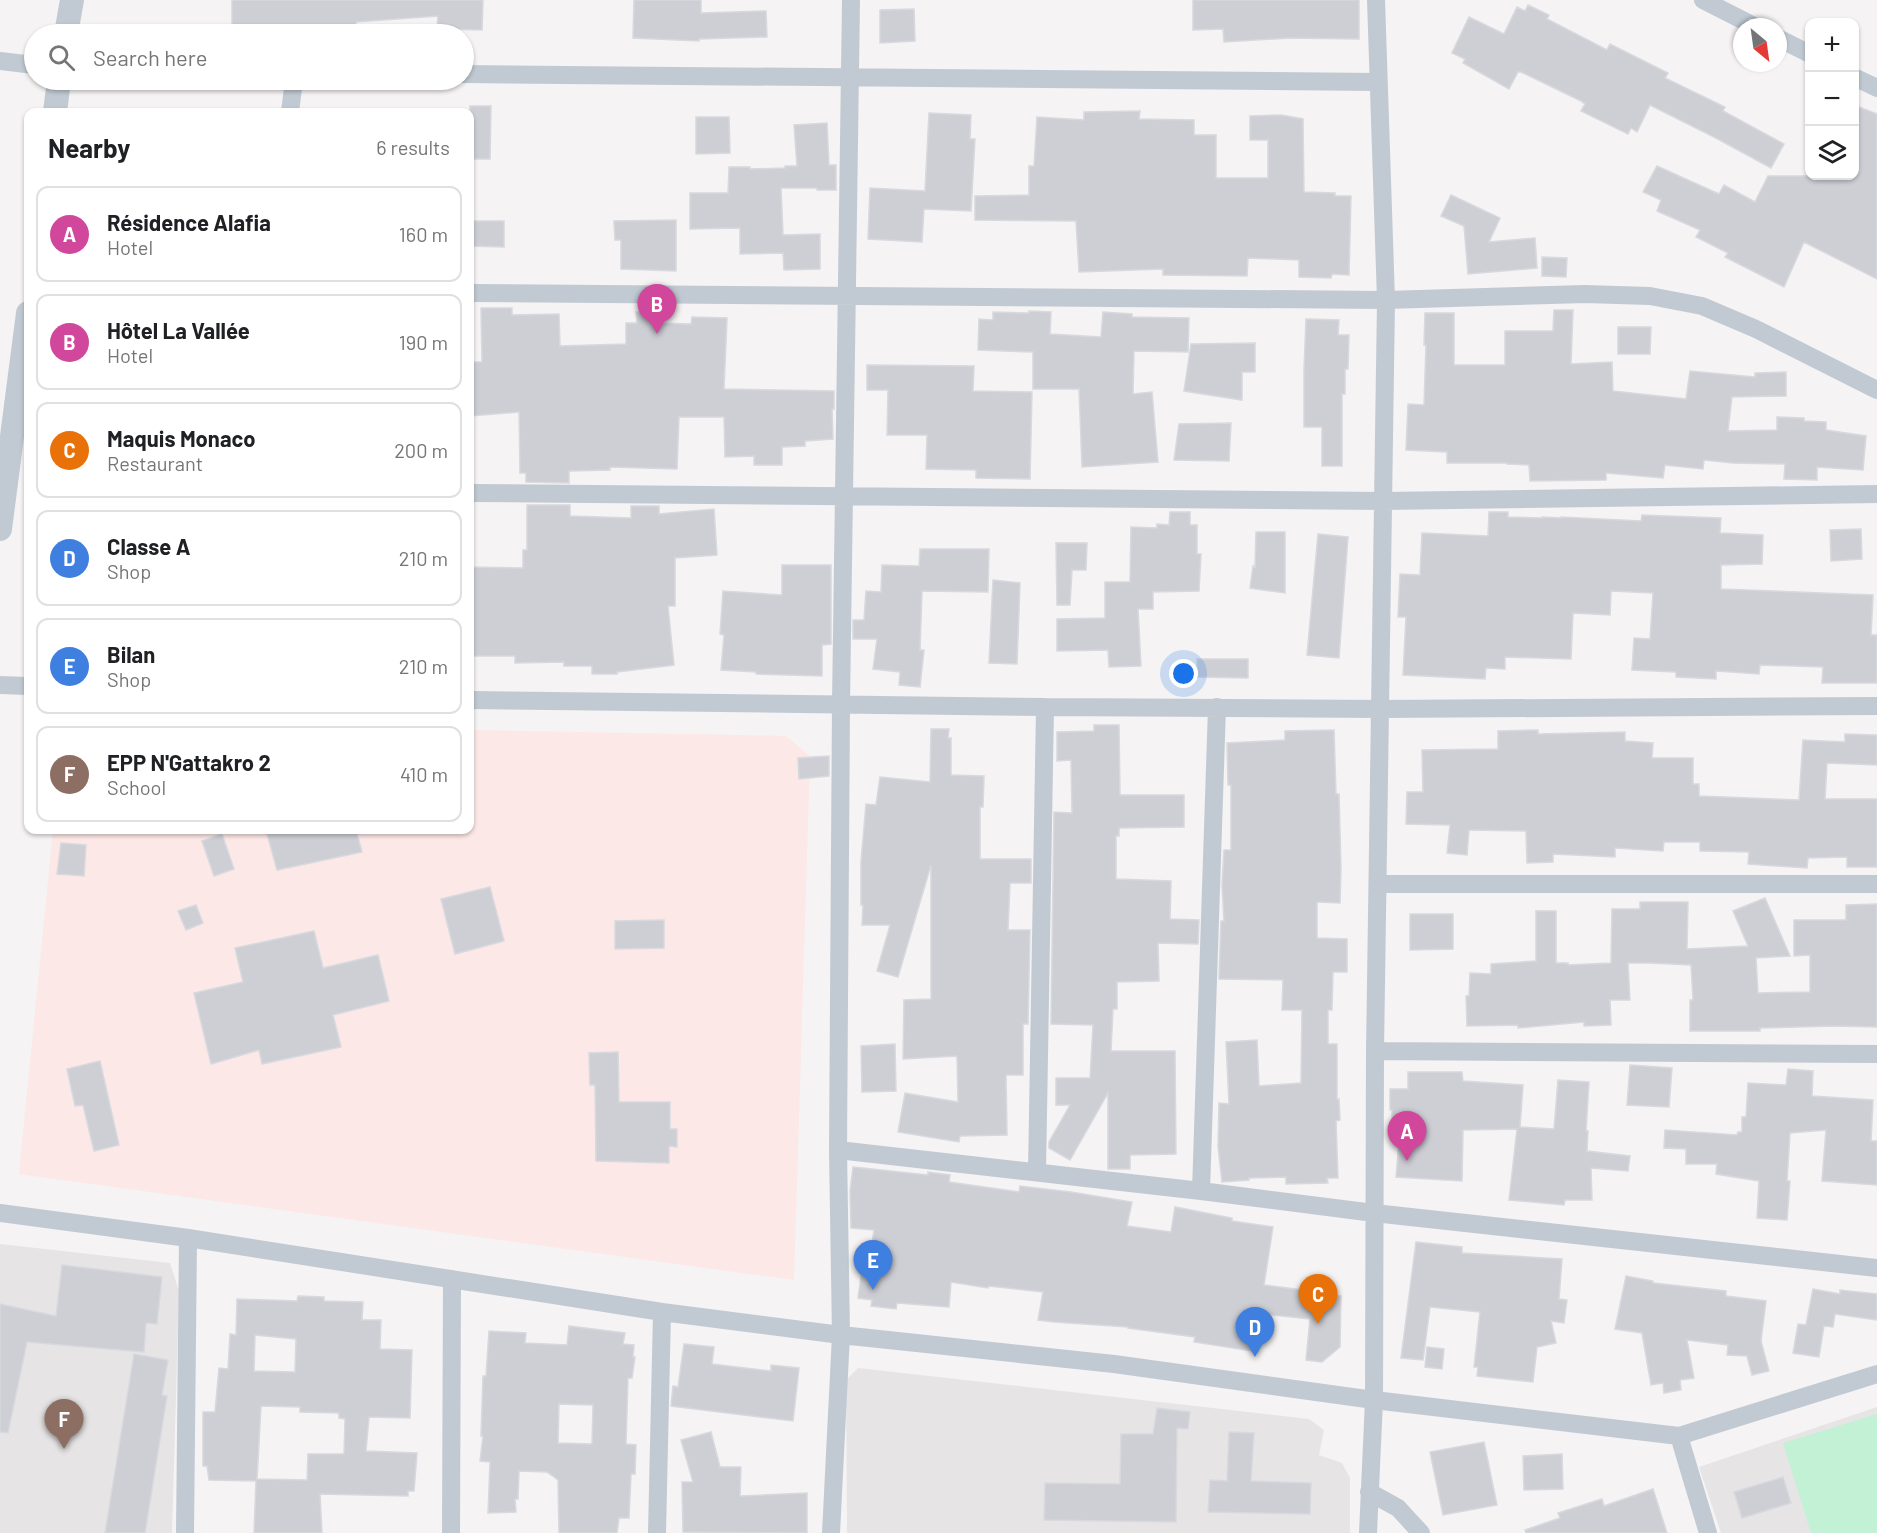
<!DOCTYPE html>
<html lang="en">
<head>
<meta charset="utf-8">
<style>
	:root { --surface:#fff; --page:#f6f6f6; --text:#202124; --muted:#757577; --line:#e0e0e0; --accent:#1a73e8 }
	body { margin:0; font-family:Barlow,sans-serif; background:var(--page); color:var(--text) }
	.controls { position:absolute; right:18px; top:18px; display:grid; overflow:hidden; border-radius:12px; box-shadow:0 2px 4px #0004 }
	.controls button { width:54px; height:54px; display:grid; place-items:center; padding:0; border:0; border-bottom:2px solid var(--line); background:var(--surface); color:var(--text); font:30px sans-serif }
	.compass { position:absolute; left:1733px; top:18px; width:54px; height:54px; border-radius:50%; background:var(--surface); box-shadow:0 2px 4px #0004; rotate:151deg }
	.you { position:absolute; left:1184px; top:674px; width:21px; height:21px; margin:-15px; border:4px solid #fff; border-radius:50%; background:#1a73e8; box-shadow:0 0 0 9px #1a73e833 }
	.badge { display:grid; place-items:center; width:39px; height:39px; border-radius:50%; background:var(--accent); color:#fff; font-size:20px; font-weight:700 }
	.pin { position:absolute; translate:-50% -50px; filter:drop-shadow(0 2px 3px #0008) }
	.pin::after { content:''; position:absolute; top:32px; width:21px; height:18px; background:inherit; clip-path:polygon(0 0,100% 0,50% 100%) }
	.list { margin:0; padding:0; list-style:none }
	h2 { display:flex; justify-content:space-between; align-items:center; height:78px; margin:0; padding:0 24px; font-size:26px }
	h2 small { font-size:20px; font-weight:400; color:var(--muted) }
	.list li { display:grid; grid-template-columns:39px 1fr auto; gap:18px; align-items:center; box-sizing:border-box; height:96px; margin:0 12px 12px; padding:0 12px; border:2px solid var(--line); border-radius:12px }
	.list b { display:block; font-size:22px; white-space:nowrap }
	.list p { margin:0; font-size:20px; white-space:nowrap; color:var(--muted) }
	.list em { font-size:20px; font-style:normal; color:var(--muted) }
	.icon { flex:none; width:33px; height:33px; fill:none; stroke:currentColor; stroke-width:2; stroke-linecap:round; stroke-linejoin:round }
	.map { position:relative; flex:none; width:1877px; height:1533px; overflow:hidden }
	.search { position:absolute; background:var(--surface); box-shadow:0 2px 4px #0004; left:24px; top:24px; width:450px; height:66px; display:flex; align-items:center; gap:15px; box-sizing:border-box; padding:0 21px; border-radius:33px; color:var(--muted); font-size:22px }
	.panel { position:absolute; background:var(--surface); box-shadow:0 2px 4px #0004; left:24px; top:108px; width:450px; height:726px; border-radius:12px }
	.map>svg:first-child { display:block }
	.education { fill:#e6e4e5 }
	.medical { fill:#fce8e6 }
	.green { fill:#c3f1d5 }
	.building { fill:#cdcfd5; stroke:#d7d9de; stroke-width:1.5; fill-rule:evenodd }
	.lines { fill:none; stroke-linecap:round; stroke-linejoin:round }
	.minor { stroke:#c1cad2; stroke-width:18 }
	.tertiary { stroke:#c1cad2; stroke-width:24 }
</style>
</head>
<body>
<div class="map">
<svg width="1877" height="1533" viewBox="0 0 1877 1533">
	<rect width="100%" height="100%" fill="#f5f3f3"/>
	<path class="education" d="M0 1244 170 1263 179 1291 172 1533H0Z
		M858 1368 1309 1419 1324 1430 1319 1455 1342 1463 1350 1478V1533H847L846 1380Z
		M1877 1407V1533H1721L1699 1467Z"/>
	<path class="medical" d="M470 730 786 736 810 756 794 1280 19 1174 53 830H470Z"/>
	<path class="green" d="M1877 1414V1533H1811L1783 1443Z"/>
	<path class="building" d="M232 0H483L482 30 437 29 438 16 356 22V31H232Z
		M634 0H701V13L766 11 767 37 699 39V41L633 38Z
		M1193 0H1359V39L1290 38 1224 42 1223 29 1193 30Z
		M1528 5 1549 15 1547 19 1607 50 1610 44 1668 73 1665 78 1725 107 1723 111 1784 144 1771 168 1714 137 1650 105 1637 132 1631 128 1628 134 1581 111 1585 104 1581 101 1521 72H1518L1509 89 1463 63 1465 59 1452 53 1469 17 1504 34 1517 7 1525 11Z
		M914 9 915 41 880 43V10Z
		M1854 105 1877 114V279L1804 242 1784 287 1725 257 1728 253 1696 237 1700 230 1657 211 1661 200 1643 192 1657 166 1719 194 1724 185 1755 202 1768 176H1854Z
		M470 106H491L490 159H470Z
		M1140 111 1139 119 1194 120V135H1216V178H1268V140H1250V116L1281 115 1303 119 1304 192 1335 193V196H1351L1349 275 1332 274 1331 278 1299 277V260L1248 258 1247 276 1163 275V269L1079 272 1076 221 975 220V196L1029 195V166H1034L1037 117 1084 120V112Z
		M929 113 971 115 970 139H975L971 211 924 209 922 242 868 239 870 188 925 191Z
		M696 117H729L730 153 696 154Z
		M827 123 829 165H836V190H817V188H781L783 235 820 234V269L784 270 783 253 740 254V228L690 229V193H728L729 167H750V169L785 168V166H797L794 125Z
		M1451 195 1500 218 1489 242 1535 238 1537 268 1468 274 1464 226 1441 216Z
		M676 220V271L621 269V240H615L614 221Z
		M470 221H504V247L470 246Z
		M1542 257 1567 258 1566 277 1542 276Z
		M481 308H512V315L559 314 560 346 626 344V323H637L636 312H656V323L691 324 692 317 727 318 724 389 834 391V409H832L833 439 805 441V446L782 447V465H754V456L725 457 724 417H679L677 469 610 467V470L569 471V483L526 482V473H520L519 412 470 416V362H482Z
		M1554 310H1573L1571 364 1612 362 1613 391 1686 399 1690 371 1755 377V373L1786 372V396L1732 397 1728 431 1777 430V417L1804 418V421L1826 422V430L1866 436 1863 470 1817 467V480L1784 479 1785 464 1733 463 1704 460 1703 469 1665 465 1663 478 1606 473V480L1530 481 1529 465 1507 464V463H1447V452L1406 450 1408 404 1424 405 1426 345H1424L1425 313H1454V365H1505V331H1553Z
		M1029 311 1051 312 1050 334 1101 337 1103 312 1132 314V317L1189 318 1188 352 1134 351 1133 394 1152 392 1158 462 1082 467 1079 389H1033V352L978 350 979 319 993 320V312L1029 313Z
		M1306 319 1339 320 1338 335H1349L1348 369H1345V394H1342V466H1322V427H1304V370Z
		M1618 327H1651L1650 354H1618Z
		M1255 343V372H1242V400L1184 391 1191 344Z
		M867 365 974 366 973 391 1032 392 1030 479 976 478V470L926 469 927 435H887L888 390H867Z
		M1231 423 1229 461 1174 460 1179 424Z
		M527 505H570V516L631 518V506H659V514L714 509 717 555 675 558V606H668L674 665 617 672V674H592V666H564V662L515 663V656H470V567L523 568V550H527Z
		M1170 512H1190V525H1197V554H1201L1199 591 1153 592V609H1138L1141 666 1109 667 1108 650 1057 651V619L1105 618V582H1130L1131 527 1157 528V524L1169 525Z
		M1489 512H1508V517L1542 518V517L1561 518V517L1641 521 1642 515 1721 518 1720 533 1763 535 1762 564 1721 565V589L1873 595 1871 635H1877V683H1822L1823 667 1760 665 1759 674 1716 671V679L1676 677V672L1632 670 1634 638 1650 639 1653 593 1611 591 1610 615 1573 613 1571 659 1505 657V669L1486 668 1485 679 1403 675 1406 617H1398L1400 574 1420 575 1422 533 1488 536Z
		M1861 529 1862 559 1831 561 1830 530Z
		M1256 532H1285V593L1250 588 1253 566 1255 567Z
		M1318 534 1348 537 1339 658 1307 655Z
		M1056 543H1087L1086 570H1072L1070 605H1057Z
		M920 549H989L988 592 922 591 920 650H924L920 687 899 685 900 672 873 669 877 639H853V620H864L866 591 881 592 882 565 919 566Z
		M782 565H831V644L822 645V676L756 674V672L721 670 724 635 720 634 723 591 782 595Z
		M993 580 1020 583 1017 664 989 663Z
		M1197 659H1248V678L1197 677Z
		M1094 725H1119L1120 795H1184V827L1119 828V836H1116V879L1171 881 1170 919 1199 920 1198 944 1158 943 1159 981 1117 982V1009H1113L1111 1051H1175L1176 1154 1130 1155V1169H1108V1093L1070 1160 1049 1148V1142L1070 1105H1056V1078H1090L1093 1025 1051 1024 1054 812 1072 813 1071 760 1057 761V732L1094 731Z
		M931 729H949L948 738H951V775L984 776 983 807H980V859H1031V883H1010L1008 930H1030L1028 1024H1023V1075H1006L1007 1135 960 1136 959 1142 898 1132 905 1093 958 1102 957 1056 903 1059 904 1000 931 999V865L898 977 877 971 890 925H862L863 905H861V862L866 804 876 805 880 777 930 782Z
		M1334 730 1336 794H1339L1341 870 1340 903 1317 902V938L1347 939V972H1333L1332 1010H1328V1044H1337V1099H1339L1340 1120 1336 1121 1338 1178H1327L1328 1183 1286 1184V1177L1249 1178V1180L1222 1182 1218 1147 1219 1103 1229 1104 1226 1042 1257 1040 1259 1086 1301 1083 1302 1010H1282L1283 980 1219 979 1221 921H1224L1222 885 1224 850H1231V785H1228L1227 743 1285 740V731Z
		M1538 730V734L1625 732V741L1653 743 1652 758H1693V784H1699V796L1799 800 1803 740 1845 742V734L1877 735V765L1827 763 1825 799H1877V867H1847V857L1808 858 1807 868 1748 864 1749 852 1700 851V842H1664L1663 851 1615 848V857L1553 854V862L1527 863 1526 831 1469 830 1467 855 1447 853 1450 825 1406 824 1407 792H1423L1422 750 1498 749V731Z
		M829 756V776L799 779 798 758Z
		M266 830H356L362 852 277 870Z
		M222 834 234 869 214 876 202 841Z
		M61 843 86 845 84 876 57 874Z
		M490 887 504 941 455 954 441 899Z
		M1765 898 1790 956 1756 958 1758 993 1810 992V955L1794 956V920H1846V905L1877 904V1027L1835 1026 1760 1028V1031H1690V1000H1693L1691 965 1651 963H1628L1630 1000H1610L1611 1025 1584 1026V1022L1518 1028V1025L1467 1026 1466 996H1469L1470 973 1491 974V964L1536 961V911H1556V963H1568V965L1611 963 1612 909H1640V902H1688L1687 949 1748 946 1733 911Z
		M196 905 203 923 186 930 178 911Z
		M1410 914H1453V949L1410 950Z
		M664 920V948L615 949V921Z
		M314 931 323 968 378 955 389 1001 333 1015 341 1047 262 1064 259 1050 211 1064 194 993 243 982 235 948Z
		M895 1044 896 1091 862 1092 861 1046Z
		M618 1052 619 1102H670V1129H677V1147L669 1146V1163L596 1161 595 1085H590L589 1053Z
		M100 1061 119 1145 94 1151 83 1105 75 1106 67 1069Z
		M1630 1065 1672 1068 1669 1107 1627 1105Z
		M1788 1069 1813 1071 1812 1096 1873 1100 1871 1141H1877V1185L1822 1181 1826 1130 1790 1133 1787 1181H1790L1787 1220 1757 1218 1759 1181 1716 1174 1717 1164H1686V1149L1664 1148 1665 1130 1737 1135 1738 1132H1742V1117H1746L1748 1083 1786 1085Z
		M1408 1072H1462L1463 1081 1523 1085 1520 1127 1554 1129 1558 1080 1589 1082 1586 1131H1588L1587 1151 1630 1156 1628 1171 1591 1168 1592 1200H1565L1564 1205 1509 1200 1517 1129 1463 1130 1462 1181 1396 1177 1400 1129H1392V1110H1390V1089H1408Z
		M853 1167 928 1175V1172L950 1175 949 1182 1019 1192 1020 1186 1071 1192 1132 1202 1127 1226 1171 1232 1175 1207 1232 1218V1221L1273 1227 1264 1285 1310 1291V1294L1341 1296 1340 1347 1322 1362 1306 1360 1310 1319 1262 1314 1258 1352 1194 1342 1195 1337 1128 1328V1327L1054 1322 1038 1320 1043 1292 989 1286 988 1288 951 1282 949 1307 897 1303 896 1309 871 1306 872 1300 858 1298 861 1276H867L874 1230 851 1228 850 1191Z
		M1416 1242 1462 1247V1253L1562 1259 1559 1299 1567 1300 1564 1323 1551 1321 1556 1343 1537 1347 1533 1382 1477 1376 1478 1367H1474L1480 1312 1430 1307 1423 1360 1401 1358Z
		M62 1265 162 1277 157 1324 146 1323 144 1352 27 1342 8 1433 0 1432V1304L56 1316Z
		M1626 1276 1653 1281V1283L1726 1291V1296L1766 1301 1761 1341 1769 1371 1752 1375 1747 1356 1727 1355 1728 1345 1687 1340 1694 1378 1680 1380 1681 1390 1664 1393 1663 1383 1651 1385 1642 1333 1615 1329Z
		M1813 1289 1840 1294V1290L1877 1294V1320L1835 1314 1833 1327 1824 1326 1819 1357 1793 1353 1798 1324 1806 1325Z
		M298 1296 324 1297V1301L363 1302 362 1320H381L380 1349 412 1350 410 1418 369 1417 366 1451 417 1453 414 1491H408V1496L320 1494 322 1533H254L256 1481 209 1480 207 1466H203V1412H215L219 1368 228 1369 230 1334 236 1335 237 1299 297 1301ZM255 1335 296 1339 295 1372 254 1371ZM261 1406 300 1407V1412L339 1413V1418L345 1419 344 1454H308L307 1480 257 1479Z
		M569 1326 625 1333 623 1344 634 1345 633 1357H635L632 1378H628L626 1444 636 1445 635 1474H631L629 1518H619L617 1533H559L558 1480 547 1472 519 1471 518 1499H515L516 1512 488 1513 490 1462 480 1461 483 1436H481L483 1376H486L489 1331 526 1333 525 1343 567 1345ZM559 1404 593 1405 592 1444 558 1443Z
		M684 1344 714 1347 712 1364 771 1371V1365L799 1368 793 1421 671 1406 673 1386 678 1387Z
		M1427 1347 1444 1349 1442 1369 1425 1367Z
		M134 1354 168 1360 162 1395 167 1396 145 1533H105Z
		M1157 1408 1190 1412 1188 1429 1177 1428 1176 1522 1044 1520 1045 1483 1120 1484 1121 1434H1153Z
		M711 1432 720 1467H741L740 1496 807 1493V1533L683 1532 682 1482H693L681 1440Z
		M1229 1432 1254 1433 1251 1481 1311 1483 1310 1514 1208 1512 1210 1480 1227 1481Z
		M1484 1442 1497 1505 1443 1515 1430 1452Z
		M1562 1454 1563 1489 1524 1490 1523 1456Z
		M1783 1477 1791 1503 1742 1518 1734 1492Z
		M1653 1489 1667 1533H1526L1525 1530 1560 1518 1558 1513 1602 1499 1604 1506Z"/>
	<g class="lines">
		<path class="minor" d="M1703 0 1756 27
			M1778 38 1810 54
			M0 61 34 65
			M464 74 1377 82
			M1854 77 1877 88
			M290 112 294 80
			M470 293 1386 300 1585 294 1650 296 1702 306 1756 329 1877 390
			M470 493 1383 501 1877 494
			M0 685 28 686
			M470 700 1045 707 1380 709 1877 706
			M1378 884H1877
			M1375 1051 1877 1054
			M838 1150 1201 1191 1374 1213 1877 1268
			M1037 1172 1045 707
			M1201 1191 1217 707
			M0 1213 188 1238 662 1312 841 1335 1114 1364 1374 1400 1679 1436 1877 1374
			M1679 1436 1708 1533
			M1369 1492 1398 1508 1421 1533
			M185 1533 188 1238
			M451 1533 452 1279
			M657 1533 662 1312
			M831 1533 841 1335 838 1150 841 704 851 0
			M1368 1533 1374 1400 1375 1051 1386 300 1376 0"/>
		<path class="tertiary" d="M66 34 72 0
			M55 112 59 80
			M0 529 28 313"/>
	</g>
</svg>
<div class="controls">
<button>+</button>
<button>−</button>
<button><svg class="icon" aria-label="layers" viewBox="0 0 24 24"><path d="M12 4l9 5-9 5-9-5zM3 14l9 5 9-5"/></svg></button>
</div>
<svg class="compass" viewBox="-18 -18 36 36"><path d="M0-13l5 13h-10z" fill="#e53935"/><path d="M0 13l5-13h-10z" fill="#757577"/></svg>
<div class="you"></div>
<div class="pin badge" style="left:1407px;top:1161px;background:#d1479c">A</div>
<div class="pin badge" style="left:657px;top:334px;background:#d1479c">B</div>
<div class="pin badge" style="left:1318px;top:1324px;background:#e8710a">C</div>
<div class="pin badge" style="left:1255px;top:1357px;background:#3f7fe0">D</div>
<div class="pin badge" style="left:873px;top:1290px;background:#3f7fe0">E</div>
<div class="pin badge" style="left:64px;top:1449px;background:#8d6e63">F</div>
<div class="search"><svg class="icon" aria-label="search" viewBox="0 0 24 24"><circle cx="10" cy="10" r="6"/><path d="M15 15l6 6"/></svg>Search here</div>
<section class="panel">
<h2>Nearby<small>6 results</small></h2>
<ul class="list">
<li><span class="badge" style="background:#d1479c">A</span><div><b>Résidence Alafia</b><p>Hotel</p></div><em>160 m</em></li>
<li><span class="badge" style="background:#d1479c">B</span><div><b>Hôtel La Vallée</b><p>Hotel</p></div><em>190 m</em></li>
<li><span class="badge" style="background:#e8710a">C</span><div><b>Maquis Monaco</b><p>Restaurant</p></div><em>200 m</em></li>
<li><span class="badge" style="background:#3f7fe0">D</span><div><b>Classe A</b><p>Shop</p></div><em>210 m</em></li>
<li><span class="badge" style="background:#3f7fe0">E</span><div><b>Bilan</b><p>Shop</p></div><em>210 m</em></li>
<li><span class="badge" style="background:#8d6e63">F</span><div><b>EPP N'Gattakro 2</b><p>School</p></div><em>410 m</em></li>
</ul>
</section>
</div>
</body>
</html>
